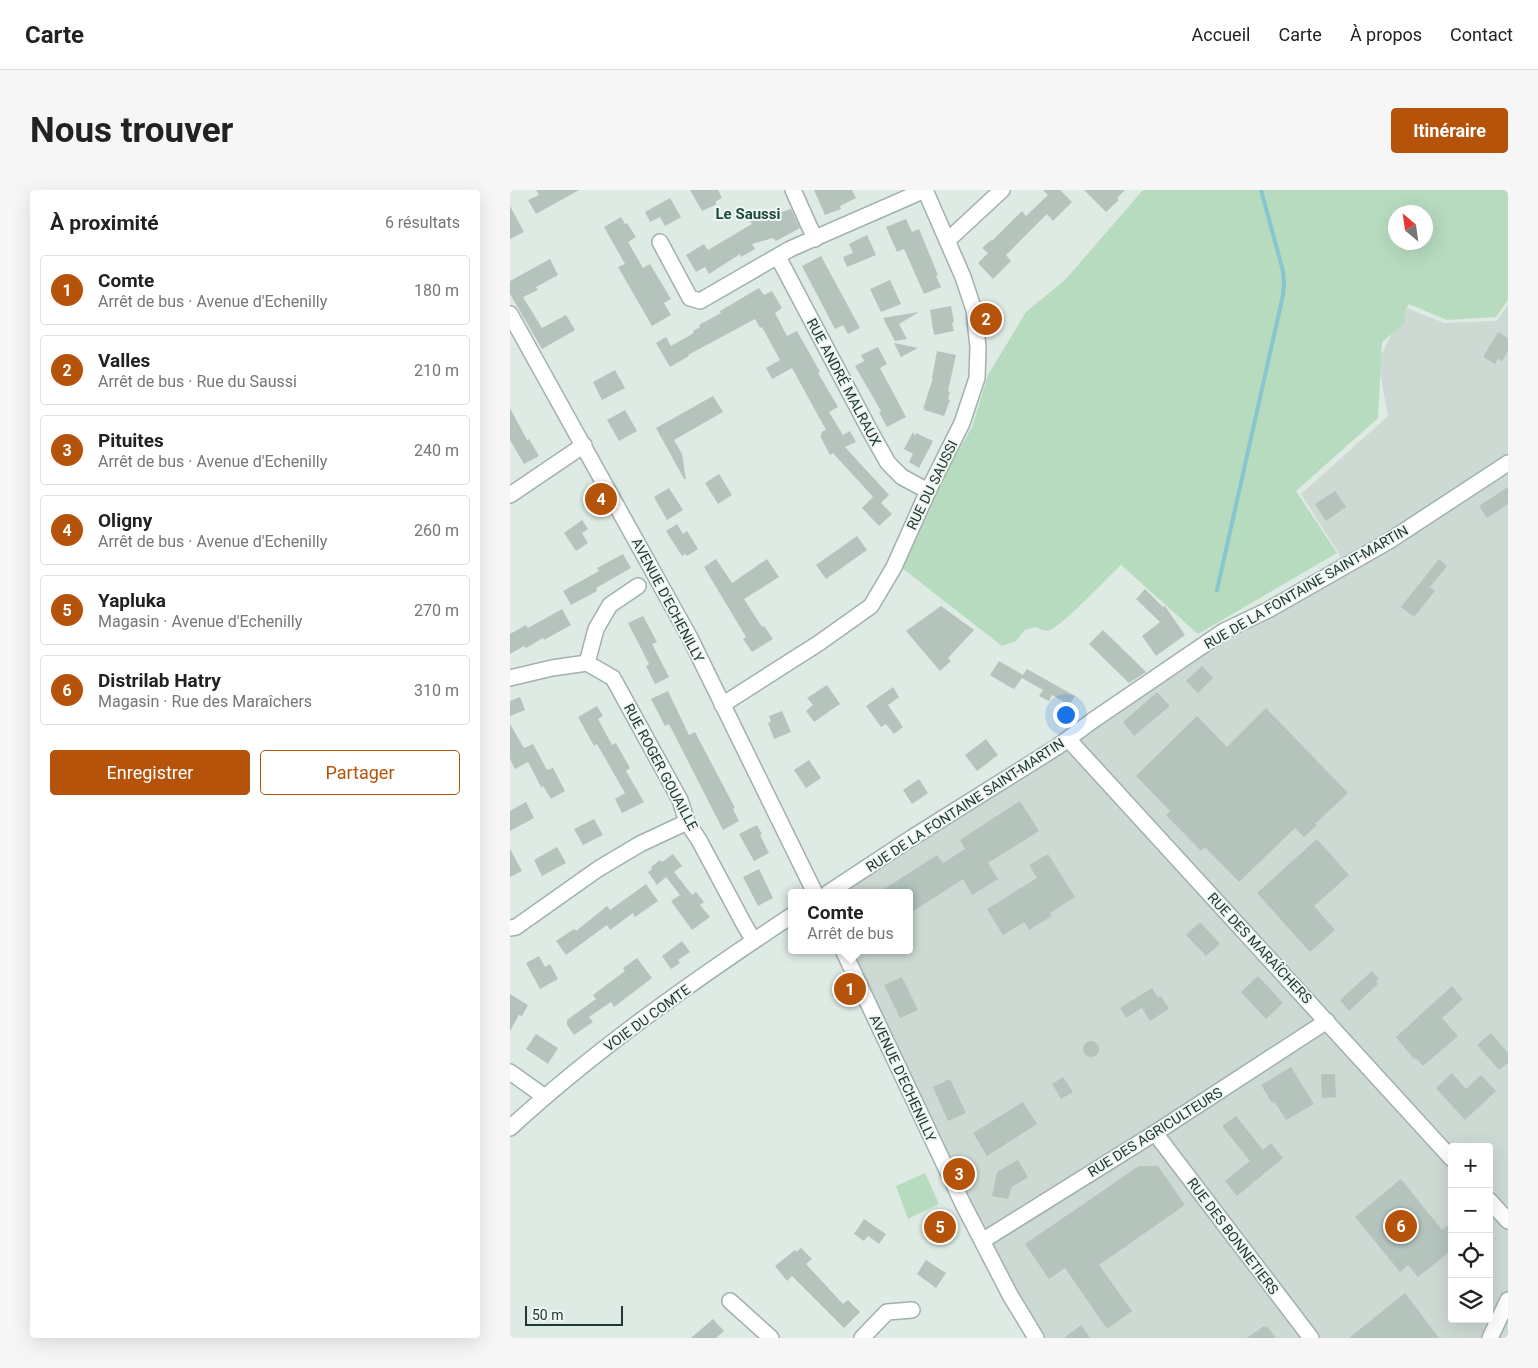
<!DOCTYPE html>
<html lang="fr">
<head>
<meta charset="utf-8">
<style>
	:root { --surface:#fff; --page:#f6f6f6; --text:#222; --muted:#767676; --line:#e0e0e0; --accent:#b45309 }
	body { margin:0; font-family:Roboto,sans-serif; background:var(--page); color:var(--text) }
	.controls { position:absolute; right:15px; bottom:15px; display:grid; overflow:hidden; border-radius:5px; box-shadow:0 5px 20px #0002 }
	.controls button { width:45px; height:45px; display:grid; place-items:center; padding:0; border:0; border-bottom:1px solid var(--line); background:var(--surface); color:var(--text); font:25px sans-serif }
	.compass { position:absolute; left:878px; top:15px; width:45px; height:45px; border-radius:50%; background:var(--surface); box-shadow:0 5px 20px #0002; rotate:331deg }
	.scale { position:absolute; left:15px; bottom:12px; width:98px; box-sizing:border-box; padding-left:5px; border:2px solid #203931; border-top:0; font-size:14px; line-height:18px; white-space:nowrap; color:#203931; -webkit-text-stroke:4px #eff6f2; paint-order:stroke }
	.you { position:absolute; left:555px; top:524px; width:18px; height:18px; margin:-12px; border:4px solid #fff; border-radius:50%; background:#1a73e8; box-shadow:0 0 0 8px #1a73e833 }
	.badge { display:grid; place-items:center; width:32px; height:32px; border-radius:50%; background:var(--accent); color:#fff; font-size:16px; font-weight:700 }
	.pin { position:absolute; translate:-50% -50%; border:2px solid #fff; box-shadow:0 1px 5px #0006 }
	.popup { position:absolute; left:278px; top:699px; width:125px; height:65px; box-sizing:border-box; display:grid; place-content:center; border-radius:5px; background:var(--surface); filter:drop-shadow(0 1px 4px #0005); font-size:16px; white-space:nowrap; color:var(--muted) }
	.popup b { font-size:19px; color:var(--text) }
	.popup::after { content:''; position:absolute; left:50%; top:100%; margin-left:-10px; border:10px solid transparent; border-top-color:var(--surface) }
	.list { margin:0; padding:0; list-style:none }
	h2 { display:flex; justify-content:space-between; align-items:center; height:65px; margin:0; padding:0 20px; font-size:21px }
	h2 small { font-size:16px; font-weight:400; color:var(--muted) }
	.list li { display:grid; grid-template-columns:32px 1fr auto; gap:15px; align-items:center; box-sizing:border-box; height:70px; margin:0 10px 10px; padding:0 10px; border:1px solid var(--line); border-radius:5px }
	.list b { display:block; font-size:19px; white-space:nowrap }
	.list p { margin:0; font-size:16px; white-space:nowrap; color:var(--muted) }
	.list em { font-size:16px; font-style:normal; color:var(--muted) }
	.actions { display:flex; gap:10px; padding:15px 20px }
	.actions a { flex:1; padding:11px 0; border:1px solid var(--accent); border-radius:5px; text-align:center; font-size:18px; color:var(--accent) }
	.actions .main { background:var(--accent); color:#fff }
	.icon { flex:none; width:28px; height:28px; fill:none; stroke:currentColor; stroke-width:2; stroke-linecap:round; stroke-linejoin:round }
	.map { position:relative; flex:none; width:998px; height:1148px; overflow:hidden; border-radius:5px }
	header { display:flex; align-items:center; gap:30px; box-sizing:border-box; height:70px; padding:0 25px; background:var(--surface); border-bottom:1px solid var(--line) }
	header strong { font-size:24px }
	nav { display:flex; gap:28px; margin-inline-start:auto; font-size:18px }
	.intro { display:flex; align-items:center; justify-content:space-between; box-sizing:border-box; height:120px; padding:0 30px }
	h1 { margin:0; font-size:35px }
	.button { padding:12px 22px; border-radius:5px; background:var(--accent); color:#fff; font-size:18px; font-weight:700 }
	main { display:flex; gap:30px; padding:0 30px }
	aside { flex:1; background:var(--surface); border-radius:5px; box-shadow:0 5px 20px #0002 }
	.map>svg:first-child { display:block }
	.built { fill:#cdd9d3; fill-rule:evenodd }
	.green { fill:#b7dbbf; fill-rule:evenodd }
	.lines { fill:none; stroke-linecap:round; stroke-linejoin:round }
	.stream { stroke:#86c6cf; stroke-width:4 }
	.building { fill:#b4c4bd }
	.minor-casing { stroke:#a1b1ab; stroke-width:18 }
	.minor { stroke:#fff; stroke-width:15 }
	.labels { text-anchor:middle; stroke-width:4; stroke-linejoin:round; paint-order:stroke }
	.street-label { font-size:14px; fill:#203931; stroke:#eff6f2 }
	.neighbourhood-label { font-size:15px; font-weight:bold; fill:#1d4a3e; stroke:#eff6f2 }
</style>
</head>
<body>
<header>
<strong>Carte</strong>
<nav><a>Accueil</a><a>Carte</a><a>À propos</a><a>Contact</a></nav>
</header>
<div class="intro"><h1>Nous trouver</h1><a class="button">Itinéraire</a></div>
<main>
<aside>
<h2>À proximité<small>6 résultats</small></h2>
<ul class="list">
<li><span class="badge">1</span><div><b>Comte</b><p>Arrêt de bus · Avenue d'Echenilly</p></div><em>180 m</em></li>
<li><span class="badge">2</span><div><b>Valles</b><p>Arrêt de bus · Rue du Saussi</p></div><em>210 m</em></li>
<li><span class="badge">3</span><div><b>Pituites</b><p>Arrêt de bus · Avenue d'Echenilly</p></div><em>240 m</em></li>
<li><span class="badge">4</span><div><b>Oligny</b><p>Arrêt de bus · Avenue d'Echenilly</p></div><em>260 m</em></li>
<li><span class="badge">5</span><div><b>Yapluka</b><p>Magasin · Avenue d'Echenilly</p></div><em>270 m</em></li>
<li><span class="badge">6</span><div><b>Distrilab Hatry</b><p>Magasin · Rue des Maraîchers</p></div><em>310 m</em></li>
</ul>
<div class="actions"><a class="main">Enregistrer</a><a>Partager</a></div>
</aside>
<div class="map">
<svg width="998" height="1148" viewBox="0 0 998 1148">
	<rect width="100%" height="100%" fill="#deeae4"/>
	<path class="built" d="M998 114V1148H519L333 760H399V703H329L443 631 558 557 699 445 831 367 791 304 878 226 868 172 894 117 934 133 987 131ZM942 957H979V1129H942Z"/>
	<path class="green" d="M633 0H998V110L986 127 937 130 899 114 895 120V133L872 152 868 228 786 301 827 363 688 444 611 375C600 385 548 441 537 441 533 441 529 438 526 437L515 440 506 451 492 456 392 378 440 275 462 237 478 185 516 122 555 90ZM886 22H916V52H886Z
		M415 983 429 1014 398 1029 386 996Z"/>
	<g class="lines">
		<path class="stream" d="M707 400 773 105 774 93 773 81 751 0"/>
	</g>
	<path class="building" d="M26 0H69L26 24 18 10 29 5Z
		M180 0H208L212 8 205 12 207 14 192 21Z
		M304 0H342L346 8 330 16 331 19 315 25Z
		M533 0H550L562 12 543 31 537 24 496 65 501 71 483 89 468 73 478 63 472 58 481 50 482 51 512 21 516 26 538 5Z
		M574 0H615L607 8 609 10 596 22Z
		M160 8 171 27 155 36 150 27 140 32 135 22Z
		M0 16 14 42 0 49Z
		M281 19 290 38 266 51 263 48 242 54 245 59 231 67 230 64 199 84 195 77 186 82 176 65 194 54 198 60 242 34 237 27 249 21 252 28Z
		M111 27 115 34 117 33 126 47 118 52 133 78 140 74 161 109 154 113 161 125 142 136 108 77 115 74 94 37Z
		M396 29 402 42 409 39 428 85 426 86 431 97 414 104 394 59 387 62 376 37Z
		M357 45 366 65 337 77 333 67 343 63 339 54Z
		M311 66 350 138 338 144 333 135 325 139 292 76Z
		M40 69 48 85 26 97 28 100 13 107 32 138 56 125 65 140 32 159 0 104V91Z
		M380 90 391 114 371 122 360 99Z
		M249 98 254 105 262 101 272 118 265 123 277 146 287 141 310 182 308 183 328 217 319 222 333 245 340 241 346 252 335 257 379 305 371 313 382 324 369 336 352 318 363 307 323 263 320 265 310 246 312 244 311 242 316 240 282 178 262 189 256 178 270 170 252 137 250 138 245 129 178 165 179 166 160 177 146 153 156 147 161 156 184 143 183 141 190 137 189 135 211 123 210 121Z
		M441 116 444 132 442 133 444 141 424 145 420 120Z
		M409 122 389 134 397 149 385 151 373 128Z
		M988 142 998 148V161L992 171 988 169 985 174 973 167Z
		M384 153 408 158 391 167Z
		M368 157 377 174 370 178 396 227 377 237 369 222 371 221 345 176 354 171 351 165Z
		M427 161 446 165 438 201 440 202 438 209 440 210 434 226 414 220 415 218 413 219 423 188H422Z
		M105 180 115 198 92 210 83 192Z
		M203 206 213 222 164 250 172 264 176 289H174L146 238Z
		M0 218 17 250 19 249 29 266 14 274 0 250Z
		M115 220 127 241 109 251 97 230Z
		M403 242 405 246 406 243 423 251 409 278 399 272 403 264 394 259Z
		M209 284 222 305 208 314 195 293Z
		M998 297V314L977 328 969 316Z
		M159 298 173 320 157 330 144 307Z
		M825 301 836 317 816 331 805 314Z
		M72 330 78 339 72 343 78 353 66 361 54 343Z
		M167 334 173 344 177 341 188 359 177 366 175 364 172 366 156 341Z
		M347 346 357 360 316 389 306 375Z
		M113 364 121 378 86 398 87 401 61 415 53 401 89 381 87 378Z
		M206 369 222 393 257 369 269 387 234 409 252 437 254 436 263 449 242 462 233 449 236 447 194 377Z
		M929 369 937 376 920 397 925 401 904 427 891 417Z
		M635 399 653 417 655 416 675 445 646 466 632 446 650 432 626 409Z
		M431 416 464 440 438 468 441 471 430 481 396 441Z
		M52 419 61 435 34 450 33 448 16 458 14 456 0 464V444L16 435 18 438Z
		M133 426 147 452 142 454 159 487 145 494 136 476 139 474 118 433Z
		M593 440 627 473 636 482 619 493 579 454Z
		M489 471 513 485 517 479 565 506 559 515 542 505 539 511 529 506 533 500 512 488 504 499 498 496 480 485Z
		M692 476 703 488 688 503 676 491Z
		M317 495 330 514 304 532 296 521 303 515 297 508Z
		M383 497 389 507 378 515 393 537 384 544 376 534 371 537 356 516Z
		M158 501 179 545 185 542 225 618 223 619 229 631 213 640 159 534 155 536 141 509Z
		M647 502 660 516 624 546 613 532Z
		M10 507 15 520 0 526V511Z
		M87 516 93 526 88 529 102 555 106 553 120 578 116 581 134 612 112 623 105 609 115 603 87 554 84 556 68 527Z
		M756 518 838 603 805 634 807 635 794 647 785 638 729 692 695 657 691 661 656 625 660 621 626 586 687 526 717 557Z
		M272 521 281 542 264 549 258 533 261 532 259 526Z
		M0 534 14 558 23 554 37 580 43 578 55 601 41 609 33 596 31 597 18 572 5 579 0 569Z
		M476 549 488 565 467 581 455 565Z
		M299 570 311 588 296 598 284 580Z
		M409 589 418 603 402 614 393 600Z
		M510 611 529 641 478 673 488 689 462 705 453 689 399 724V703H368L427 665 433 673 455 659 450 650Z
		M16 612 24 628 0 641V621Z
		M84 629 93 645 73 655 64 639Z
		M247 635 252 644 250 645 259 663 244 671 229 644Z
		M807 649 839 685 804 716 825 740 800 762 747 703Z
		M47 657 56 673 32 686 24 670Z
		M0 659 12 681 0 687Z
		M163 664 172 676 164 682 182 705 186 702 194 712 190 715 200 727 182 740 161 711 170 705 156 687 147 695 138 682 142 679 141 677 150 670 152 672Z
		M538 664 565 707 540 723 542 726 519 740 514 732 493 745 477 719 527 688 519 675Z
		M249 679 263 708 248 716 233 687Z
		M136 694 148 711 125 727 123 723 100 740 97 735 56 765 46 751 64 739 66 741 97 716 100 720Z
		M690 732 710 754 696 766 676 745Z
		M172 751 180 762 168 770 170 773 161 779 152 766Z
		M29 766 35 777 40 774 48 789 30 799 16 773Z
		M127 768 142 788 104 817 101 812 79 827 83 832 64 845 57 835V830L86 809 83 805 115 781 113 778Z
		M862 781 869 789 866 791 868 794 839 821 830 810Z
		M748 786 773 813 756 829 731 802Z
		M392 787 408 820 390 828 374 795Z
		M942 796 953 809 932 828 948 846 913 876 906 868 904 869 886 847Z
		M642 798 648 808 651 806 659 819 640 831 632 818 616 828 610 818Z
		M0 804 18 815 12 826 9 825 0 841Z
		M981 843 998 863V873L989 880 967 855Z
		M26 844 48 858 38 874 16 859Z
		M573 859a8 8 0 1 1 16 0a8 8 0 1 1-16 0Z
		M781 877 804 914 776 930 764 911 762 913 751 895Z
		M942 883 956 899 971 885 986 901 955 930 926 898Z
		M811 884H825L826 907 812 908Z
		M553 887 563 902 551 909 542 894Z
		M440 889 456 923 438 931 423 897Z
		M513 912 527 934 477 966 463 943Z
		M726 926 753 960 761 953 773 968 727 1006 715 991 740 971 712 936Z
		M508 970 518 987 502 997 498 1009 482 1006 487 982Z
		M629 976H648L675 1015 589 1075 622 1121 597 1139 555 1078 539 1089 515 1054Z
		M891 989 932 1040 942 1032V1060L908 1087 898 1075 890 1082 845 1027Z
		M438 1021 447 1040 422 1053 412 1033Z
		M354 1029 376 1044 369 1054 358 1046 354 1051 344 1044Z
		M291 1058 302 1069 296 1074 333 1114 338 1110 350 1122 334 1138 282 1086 277 1091 265 1076 285 1060 286 1062Z
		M416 1070 436 1083 426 1098 407 1084Z
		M895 1103 929 1148H839Z
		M203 1129 214 1141 206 1148H181Z
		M571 1135 580 1148H554Z
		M754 1136 755 1138 757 1136 766 1148H737Z"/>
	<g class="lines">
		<g class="minor-casing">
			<path id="minor" d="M283 0 305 49
				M437 51 492 0
				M150 52 180 108 190 111 280 59 415 0
				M268 67 360 241 378 273 392 287 418 301
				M0 124 180 448 305 703
				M0 305 74 255
				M128 396 100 415 86 439 77 473 103 488 170 610 177 632 189 650 235 736 244 751
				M0 488 42 478 77 473
				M212 515 309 453 361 416 384 377 418 301 452 233 467 188 468 157 464 120 453 87 415 0
				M558 549 942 969
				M318 703 403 647 547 557 582 531 714 441 758 420 879 351 998 273
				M0 738 6 737 88 679 130 654 177 632
				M333 760 453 1014 500 1105 526 1148
				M0 882 35 907
				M0 938C86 859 183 791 281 726
				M645 943 801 1148
				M979 1010 998 1031
				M472 1051 645 943 817 831
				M220 1111 261 1148
				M352 1148 377 1122 402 1120
				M980 1148 998 1110"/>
		</g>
		<use href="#minor" class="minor"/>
	</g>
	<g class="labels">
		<g class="street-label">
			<text transform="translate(334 192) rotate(62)" y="5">RUE ANDRÉ MALRAUX</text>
			<text transform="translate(422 295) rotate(-64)" y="5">RUE DU SAUSSI</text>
			<text transform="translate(796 397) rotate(-30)" y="5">RUE DE LA FONTAINE SAINT-MARTIN</text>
			<text transform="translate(158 410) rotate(62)" y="5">AVENUE D'ECHENILLY</text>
			<text transform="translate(151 577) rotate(62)" y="5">RUE ROGER GOUAILLE</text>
			<text transform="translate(455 615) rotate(-33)" y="5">RUE DE LA FONTAINE SAINT-MARTIN</text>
			<text transform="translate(750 758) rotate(47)" y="5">RUE DES MARAÎCHERS</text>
			<text transform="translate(137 828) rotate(-36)" y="5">VOIE DU COMTE</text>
			<text transform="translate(393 888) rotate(65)" y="5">AVENUE D'ECHENILLY</text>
			<text transform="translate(645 942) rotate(-32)" y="5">RUE DES AGRICULTEURS</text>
			<text transform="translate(723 1046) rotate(53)" y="5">RUE DES BONNETIERS</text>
		</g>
		<g class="neighbourhood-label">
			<text x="238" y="29">Le Saussi</text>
		</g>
	</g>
</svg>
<div class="controls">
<button>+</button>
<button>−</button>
<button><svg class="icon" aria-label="locate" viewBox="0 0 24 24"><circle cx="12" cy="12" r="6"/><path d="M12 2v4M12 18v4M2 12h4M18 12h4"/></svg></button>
<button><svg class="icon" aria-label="layers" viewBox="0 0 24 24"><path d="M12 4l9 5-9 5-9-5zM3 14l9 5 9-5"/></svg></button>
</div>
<svg class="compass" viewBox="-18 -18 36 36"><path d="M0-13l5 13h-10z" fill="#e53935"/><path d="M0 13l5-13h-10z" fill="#767676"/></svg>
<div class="scale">50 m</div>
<div class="you"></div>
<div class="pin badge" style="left:340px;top:799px">1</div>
<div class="popup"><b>Comte</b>Arrêt de bus</div>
<div class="pin badge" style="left:476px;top:129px">2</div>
<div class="pin badge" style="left:449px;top:984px">3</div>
<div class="pin badge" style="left:91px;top:309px">4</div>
<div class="pin badge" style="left:430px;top:1037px">5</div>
<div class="pin badge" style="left:891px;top:1036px">6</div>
</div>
</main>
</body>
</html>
